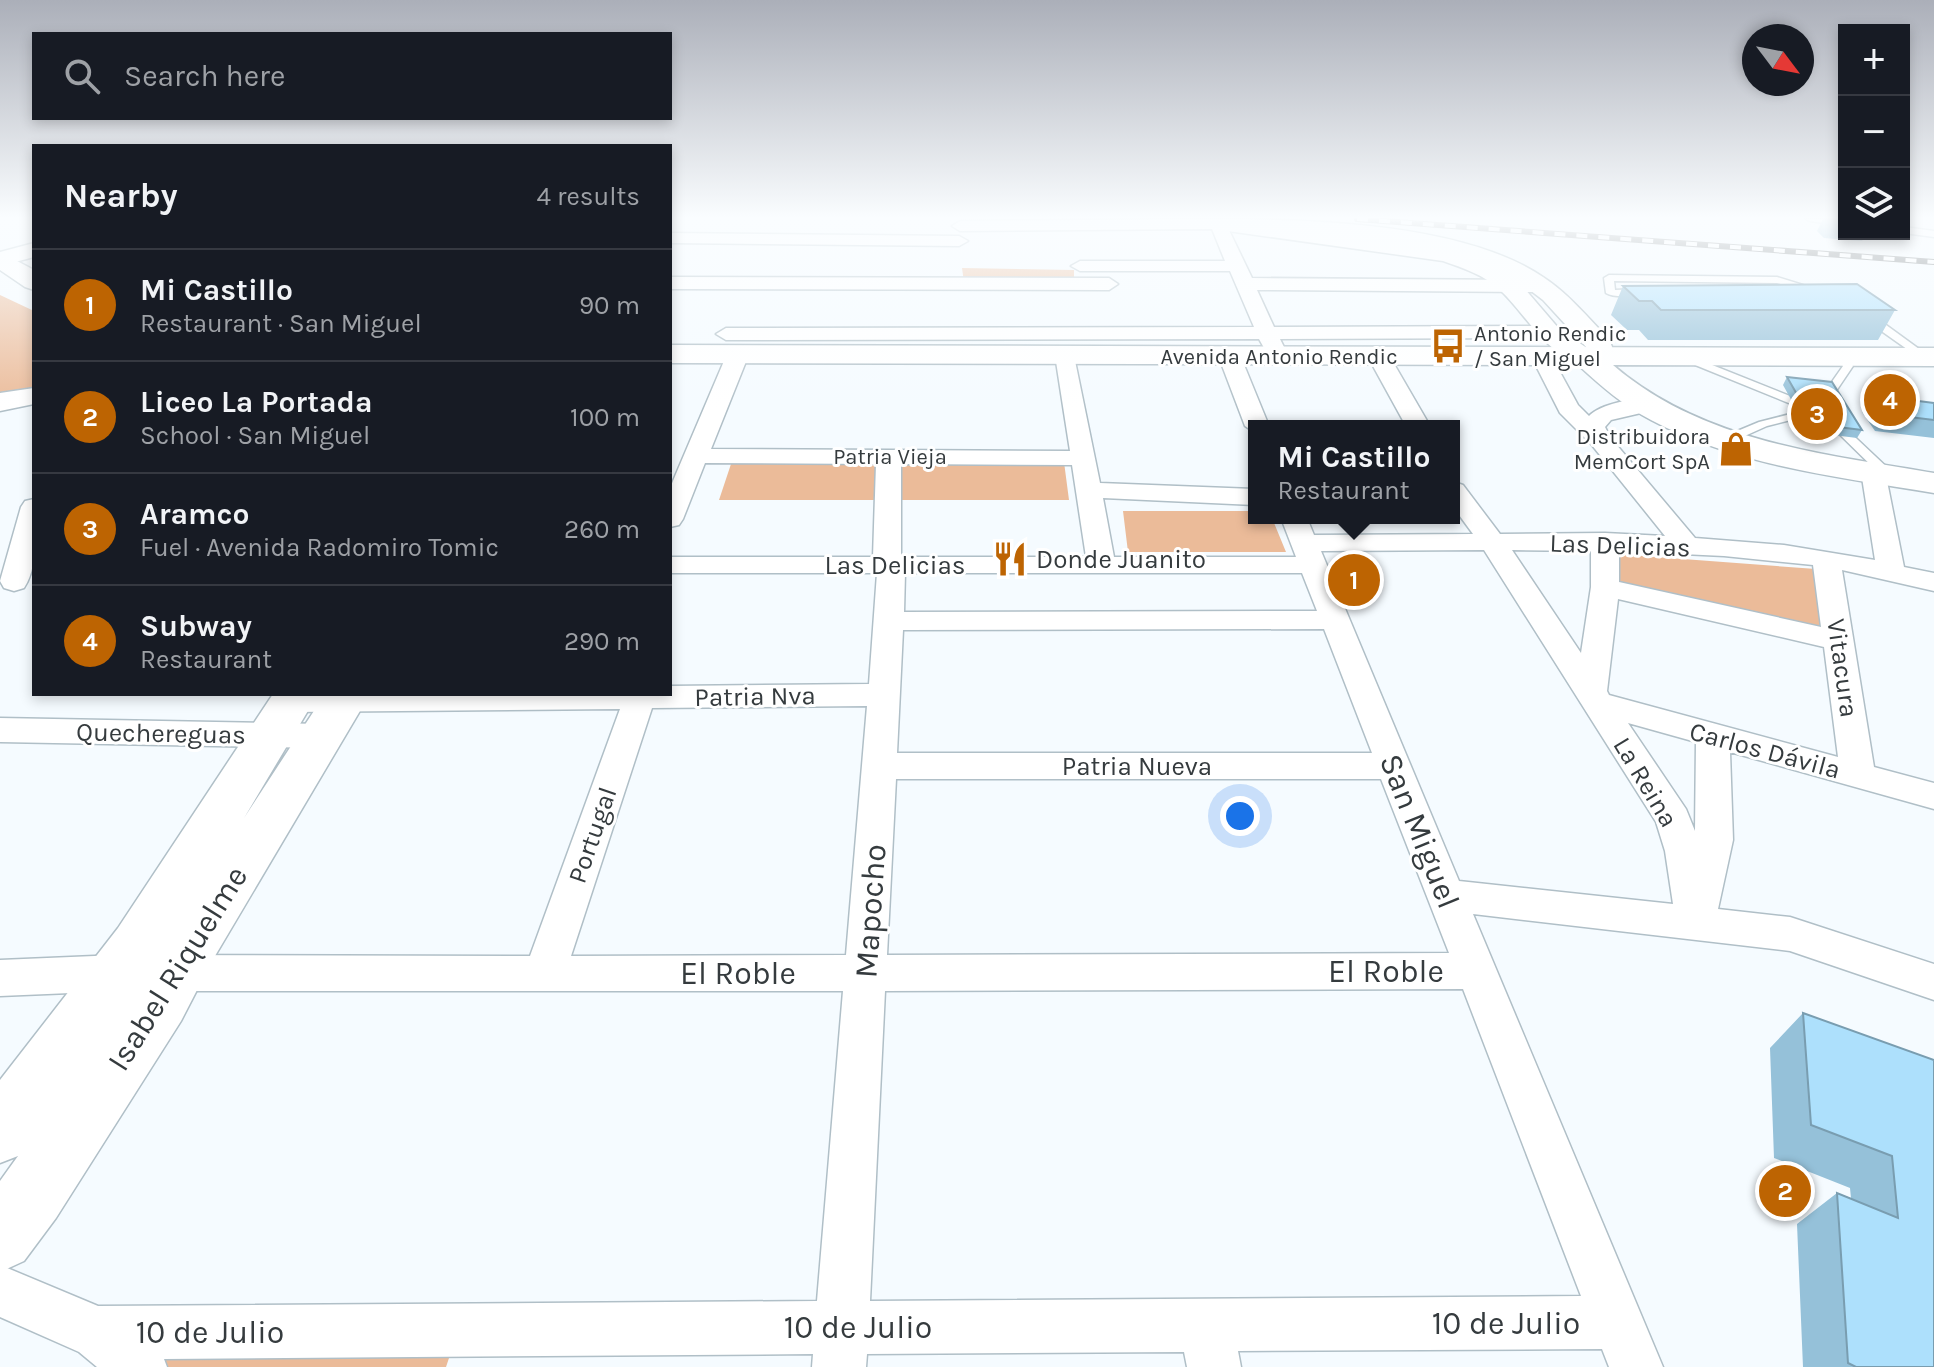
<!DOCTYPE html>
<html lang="en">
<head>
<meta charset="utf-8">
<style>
	:root { --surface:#171b24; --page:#20242c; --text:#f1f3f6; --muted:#9ea1a6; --line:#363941; --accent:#bd6402 }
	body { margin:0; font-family:Karla,sans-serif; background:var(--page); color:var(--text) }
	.controls { position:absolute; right:24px; top:24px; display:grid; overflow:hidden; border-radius:0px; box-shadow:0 4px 12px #0003 }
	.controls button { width:72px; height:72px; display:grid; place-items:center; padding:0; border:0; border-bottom:2px solid var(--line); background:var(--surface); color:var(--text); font:40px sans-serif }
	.compass { position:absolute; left:1742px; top:24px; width:72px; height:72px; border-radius:50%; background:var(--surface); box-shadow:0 4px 12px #0003; rotate:122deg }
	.you { position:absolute; left:1240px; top:816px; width:28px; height:28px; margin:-20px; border:6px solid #fff; border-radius:50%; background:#1a73e8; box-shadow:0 0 0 12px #1a73e833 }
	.badge { display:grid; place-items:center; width:52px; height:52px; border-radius:50%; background:var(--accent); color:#fff; font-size:26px; font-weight:700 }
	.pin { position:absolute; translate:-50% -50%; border:4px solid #fff; box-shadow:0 2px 8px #0006 }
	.popup { position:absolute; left:1248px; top:420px; width:212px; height:104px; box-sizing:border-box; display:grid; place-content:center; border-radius:0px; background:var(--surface); filter:drop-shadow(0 2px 6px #0005); font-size:26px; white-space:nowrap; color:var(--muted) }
	.popup b { font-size:30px; color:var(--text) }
	.popup::after { content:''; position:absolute; left:50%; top:100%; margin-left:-16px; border:16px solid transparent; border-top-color:var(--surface) }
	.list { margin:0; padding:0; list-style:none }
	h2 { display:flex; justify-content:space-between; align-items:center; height:104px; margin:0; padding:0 32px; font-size:34px }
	h2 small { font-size:26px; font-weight:400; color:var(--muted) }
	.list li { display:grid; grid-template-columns:52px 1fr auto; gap:24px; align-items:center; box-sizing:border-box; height:112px; padding:0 32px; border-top:2px solid var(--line) }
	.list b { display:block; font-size:30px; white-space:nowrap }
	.list p { margin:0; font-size:26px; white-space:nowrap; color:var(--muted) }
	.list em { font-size:26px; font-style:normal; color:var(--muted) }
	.icon { flex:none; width:44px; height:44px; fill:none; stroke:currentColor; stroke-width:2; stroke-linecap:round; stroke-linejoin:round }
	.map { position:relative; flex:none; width:1934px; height:1367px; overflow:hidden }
	.search { position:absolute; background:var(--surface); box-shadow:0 4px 12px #0003; left:32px; top:32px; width:640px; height:88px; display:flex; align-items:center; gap:20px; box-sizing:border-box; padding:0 28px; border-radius:0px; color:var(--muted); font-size:30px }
	.panel { position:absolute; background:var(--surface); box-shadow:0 4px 12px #0003; left:32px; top:144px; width:640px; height:552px; border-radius:0px }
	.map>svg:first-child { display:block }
	.green { fill:#ebbb99 }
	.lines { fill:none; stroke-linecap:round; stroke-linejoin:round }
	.service-casing { stroke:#b0bfc7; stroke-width:3 }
	.minor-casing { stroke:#b0bfc7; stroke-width:3 }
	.tertiary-casing { stroke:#b0bfc7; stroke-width:3 }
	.secondary-casing { stroke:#b0bfc7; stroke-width:3 }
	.service { fill:#fff; fill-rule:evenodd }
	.minor { fill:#fff; fill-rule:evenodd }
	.tertiary { fill:#fff; fill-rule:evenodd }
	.secondary { fill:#fff; fill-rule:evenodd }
	.rail-casing { stroke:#5e6467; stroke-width:6 }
	.rail { stroke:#fff; stroke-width:4; stroke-dasharray:11; stroke-linecap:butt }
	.wall { fill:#95c1d9 }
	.building { fill:#ade0fc; stroke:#799db0; stroke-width:2 }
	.labels { text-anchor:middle; stroke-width:6; stroke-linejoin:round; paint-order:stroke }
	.far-poi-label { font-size:22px; fill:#353b3e; stroke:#fff; text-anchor:start }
	.far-street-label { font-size:22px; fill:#353b3e; stroke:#fff }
	.street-label { font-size:26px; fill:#353b3e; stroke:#fff }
	.poi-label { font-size:26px; fill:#353b3e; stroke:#fff; text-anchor:start }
	.near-street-label { font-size:32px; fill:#353b3e; stroke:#fff }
</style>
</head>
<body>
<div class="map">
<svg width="1934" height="1367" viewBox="0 0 1934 1367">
	<rect width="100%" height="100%" fill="#f5fbff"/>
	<path class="green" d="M962 268 1074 270V282H964Z
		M0 295 34 311V392L0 399Z
		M732 461 1064 462 1069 500H719Z
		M1123 511H1254V518H1272L1286 552H1128Z
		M1616 554 1816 569 1827 634 1617 582Z
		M118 1339 453 1346 446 1367H159Z"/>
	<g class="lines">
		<g class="service-casing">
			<path id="service" d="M1806 219 1844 220V226L1810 221Z
				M1904 227 1934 231V237L1904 233Z
				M1609 275 1777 277 1819 290 1814 293 1777 283 1614 281 1615 290 1639 289 1644 292C1636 297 1614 298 1606 293L1604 278Z
				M1863 314H1871L1930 357 1921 359 1863 318Z
				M1682 353 1815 406 1843 366 1837 356 1838 354H1846L1853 366 1822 412 1767 426 1727 444 1723 443V437L1759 422 1806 410 1678 358 1677 356Z
				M1836 421 1840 423 1892 472V478H1884L1832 427V423Z"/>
		</g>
		<g class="minor-casing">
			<path id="minor" d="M1218 219 1226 224 1252 278 1540 280 1549 286 1540 292 1257 290 1274 327 1547 326 1557 332 1547 338 1280 339 1286 351 1275 357 1268 355 1259 339 726 340 716 334 726 328 1254 327 1230 271H1080L1071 266 1080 261H1225L1212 229 960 231 952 226 960 221Z
				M670 233 959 236 968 241 959 246 670 243Z
				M670 277 1109 278 1118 284 1109 290 670 289Z
				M738 348 749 354 711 449 1070 451 1055 355 1059 351H1073L1100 483 1254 489V505L1103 498 1114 557H1296L1281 518H1307L1314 535 1473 534 1454 508V482L1463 485 1500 534 1605 533 1665 536 1591 444 1560 413 1531 356 1542 350 1549 352 1578 405 1589 416C1600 404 1638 396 1654 400L1657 405 1654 410 1611 420 1605 427 1610 437 1695 538 1784 545 1875 560 1861 471 1864 466H1882L1885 471 1904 567 1934 573V591L1842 570 1874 767 1934 783V809L1730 752 1733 840 1718 909 1790 917 1934 964V1000L1790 951 1473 914 1663 1367H1609L1602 1349 1238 1351 1241 1367H1187L1184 1352 867 1354 866 1367H812L813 1354 164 1359 167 1367H97L79 1352 0 1317V1265L98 1306 817 1301 843 991H118L0 996V960L118 955 530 956 620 709 291 712 279 709 275 701 279 694H670V686L869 684 877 573H670V557H873L876 464 705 463 683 519 679 525 670 527V488L727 354ZM901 464 1072 465 1086 557H901ZM1484 550 1656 822 1665 851 1673 904 1459 881 1321 551ZM1512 550 1591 551V587L1581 653ZM1619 551 1724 556 1813 565 1821 627 1619 582ZM905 573H1302L1317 611 904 612ZM1618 599 1824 647 1838 757 1609 695 1607 691ZM1324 629 1372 753H897L903 630ZM867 706 846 955 571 956 652 708ZM1628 723 1696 742 1695 831 1686 809ZM896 779H1381L1449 953 887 955ZM1463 989 1581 1296 870 1301 885 991Z
				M1229 349 1240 355 1269 426H1254V432L1245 426 1218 355Z
				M1379 351 1390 357 1430 426H1406L1368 357Z
				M34 499C34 527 40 564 24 588L14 591 4 588 0 581 21 507 25 501Z
				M0 718 323 724 335 728 340 736 335 744 323 748 0 742Z"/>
		</g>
		<g class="tertiary-casing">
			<path id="tertiary" d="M1175 219C1280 219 1454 217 1543 277 1568 293 1588 318 1609 339L1614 352 1610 358 1588 366C1544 355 1530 318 1499 289 1484 275 1463 268 1443 261L1185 225 1178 223ZM1518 281 1543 300 1587 348 1560 330Z
				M34 243V257L0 266V252Z
				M34 388V404L0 411V393Z"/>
		</g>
		<g class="secondary-casing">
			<path id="secondary" d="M0 252 34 270V290L25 287 0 270Z
				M670 345 1934 348V366L1613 365C1702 442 1823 454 1934 473V493C1839 477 1737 466 1651 420 1624 406 1601 386 1578 365L670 363Z
				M273 694H318L244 818 325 694H370L212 961 181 1021 56 1218 24 1261 0 1272V1181L18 1156 0 1163V1080L118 928Z"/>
		</g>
		<use href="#service" class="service"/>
		<use href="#minor" class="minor"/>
		<use href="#tertiary" class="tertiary"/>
		<use href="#secondary" class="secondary"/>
		<g class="rail-casing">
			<path id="rail" d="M1357 219 1934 262"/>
		</g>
		<use href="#rail" class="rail"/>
	</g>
	<path class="wall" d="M1823 219H1844V234H1866L1862 241 1824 238 1817 231Z
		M1623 286 1895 310 1878 340H1648L1639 330H1627L1611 315Z
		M1787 377 1862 430 1857 438 1809 432 1783 385Z
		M1872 395 1934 403V438L1875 431 1862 412Z
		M1803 1013 1934 1060V1367H1803L1797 1224 1837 1193 1851 1198 1850 1188 1774 1158 1770 1048Z"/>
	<path class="building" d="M1857 284 1895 310H1661L1652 301H1639L1623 286Z
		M1787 377 1832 382 1862 430 1814 424Z
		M1872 395 1934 403V420L1885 414Z
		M1803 1013 1934 1060V1367H1856L1848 1363 1837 1193 1898 1218 1892 1156 1811 1125Z"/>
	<linearGradient id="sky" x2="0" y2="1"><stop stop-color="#abafb9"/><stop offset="0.53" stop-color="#fafdff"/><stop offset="1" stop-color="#fafdff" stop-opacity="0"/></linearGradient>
	<rect width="1934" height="410" fill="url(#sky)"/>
	<defs>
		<g id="bus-bare" transform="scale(2.76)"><path d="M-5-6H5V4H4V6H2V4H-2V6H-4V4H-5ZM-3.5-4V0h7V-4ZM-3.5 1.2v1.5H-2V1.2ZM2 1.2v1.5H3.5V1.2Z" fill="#bd6402" stroke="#fff" stroke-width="2.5" paint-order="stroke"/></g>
		<g id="shop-bare" transform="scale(2.76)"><path d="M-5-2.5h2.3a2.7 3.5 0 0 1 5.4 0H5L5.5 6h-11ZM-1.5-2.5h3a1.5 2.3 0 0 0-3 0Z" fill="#bd6402" stroke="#fff" stroke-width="2.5" paint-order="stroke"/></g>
		<g id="restaurant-bare" transform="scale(2.76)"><path d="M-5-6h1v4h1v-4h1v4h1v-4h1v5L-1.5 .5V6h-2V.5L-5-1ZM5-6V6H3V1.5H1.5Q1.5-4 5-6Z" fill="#bd6402" stroke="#fff" stroke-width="2.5" paint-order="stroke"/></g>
	</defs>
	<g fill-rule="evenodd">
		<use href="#bus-bare" x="1448" y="346"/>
		<use href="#shop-bare" x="1736" y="449"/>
		<use href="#restaurant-bare" x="1010" y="559"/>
	</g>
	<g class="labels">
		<g class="far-poi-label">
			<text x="1474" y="341">Antonio Rendic<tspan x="1474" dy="25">/ San Miguel</tspan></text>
			<text x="1710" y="444" text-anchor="end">Distribuidora<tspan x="1710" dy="25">MemCort SpA</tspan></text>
		</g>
		<g class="far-street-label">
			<text x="1279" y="364">Avenida Antonio Rendic</text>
			<text x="890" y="464">Patria Vieja</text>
		</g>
		<g class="street-label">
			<text transform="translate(1620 545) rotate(2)" y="9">Las Delicias</text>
			<text x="895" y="574">Las Delicias</text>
			<text transform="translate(1843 668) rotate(82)" y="9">Vitacura</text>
			<text transform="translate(755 696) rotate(-1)" y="9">Patria Nva</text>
			<text transform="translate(161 733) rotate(1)" y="9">Quechereguas</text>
			<text transform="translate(1765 750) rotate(15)" y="9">Carlos Dávila</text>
			<text x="1137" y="775">Patria Nueva</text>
			<text transform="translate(1646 782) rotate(59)" y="9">La Reina</text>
			<text transform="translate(592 835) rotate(-71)" y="9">Portugal</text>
		</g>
		<g class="poi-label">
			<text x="1036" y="568">Donde Juanito</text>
		</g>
		<g class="near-street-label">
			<text transform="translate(1420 831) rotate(68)" y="11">San Miguel</text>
			<text transform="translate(870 911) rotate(-86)" y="11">Mapocho</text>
			<text transform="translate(177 968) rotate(-58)" y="11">Isabel Riquelme</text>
			<text x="1386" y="982">El Roble</text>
			<text x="738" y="984">El Roble</text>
			<text x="1506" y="1334">10 de Julio</text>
			<text x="858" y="1338">10 de Julio</text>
			<text x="210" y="1343">10 de Julio</text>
		</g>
	</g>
</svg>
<div class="controls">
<button>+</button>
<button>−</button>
<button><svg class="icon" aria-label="layers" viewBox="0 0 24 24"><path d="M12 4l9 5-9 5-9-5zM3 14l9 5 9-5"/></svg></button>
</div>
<svg class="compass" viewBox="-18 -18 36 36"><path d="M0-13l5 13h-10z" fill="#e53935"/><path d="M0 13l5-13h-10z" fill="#9ea1a6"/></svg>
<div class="you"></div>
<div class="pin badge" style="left:1354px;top:580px">1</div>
<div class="popup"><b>Mi Castillo</b>Restaurant</div>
<div class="pin badge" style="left:1785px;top:1191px">2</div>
<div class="pin badge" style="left:1817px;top:414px">3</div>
<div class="pin badge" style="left:1890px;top:400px">4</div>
<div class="search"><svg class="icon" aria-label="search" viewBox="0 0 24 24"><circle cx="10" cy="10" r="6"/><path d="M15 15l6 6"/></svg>Search here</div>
<section class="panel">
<h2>Nearby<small>4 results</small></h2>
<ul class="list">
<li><span class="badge">1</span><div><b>Mi Castillo</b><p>Restaurant · San Miguel</p></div><em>90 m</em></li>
<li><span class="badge">2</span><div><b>Liceo La Portada</b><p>School · San Miguel</p></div><em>100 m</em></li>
<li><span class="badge">3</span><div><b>Aramco</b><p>Fuel · Avenida Radomiro Tomic</p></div><em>260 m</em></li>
<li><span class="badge">4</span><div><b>Subway</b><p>Restaurant</p></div><em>290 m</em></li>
</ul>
</section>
</div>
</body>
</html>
